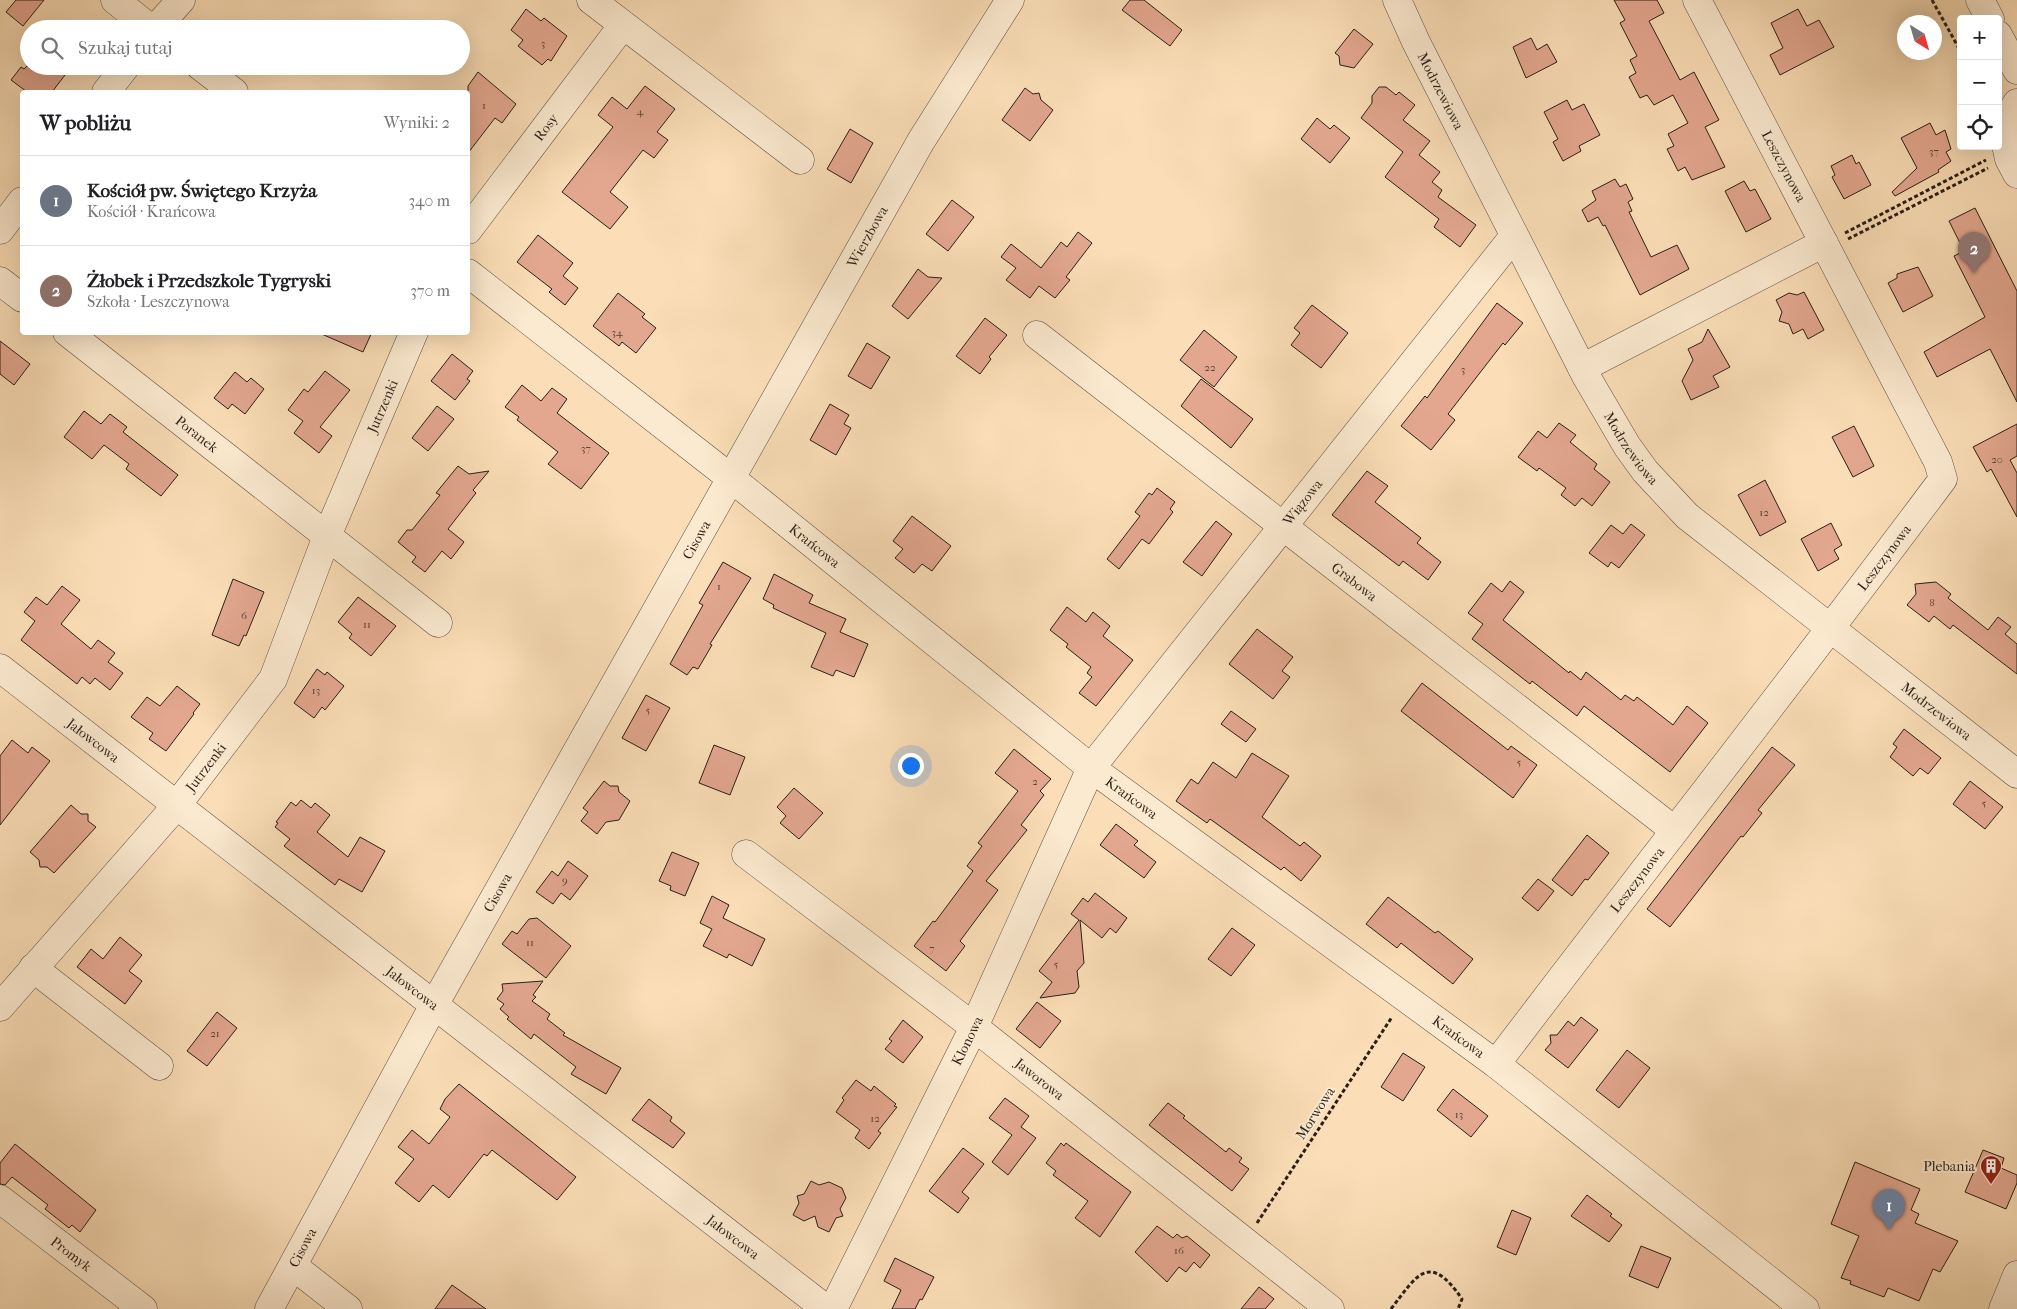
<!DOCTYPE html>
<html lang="pl">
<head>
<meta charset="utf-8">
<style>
	:root { --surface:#fff; --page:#f6f6f6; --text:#202124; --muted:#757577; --line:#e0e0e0; --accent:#1a73e8 }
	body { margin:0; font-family:"IM FELL French Canon",serif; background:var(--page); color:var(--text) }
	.controls { position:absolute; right:15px; top:15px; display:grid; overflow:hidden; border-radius:5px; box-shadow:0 5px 20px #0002 }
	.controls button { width:45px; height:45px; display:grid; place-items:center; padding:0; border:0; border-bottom:1px solid var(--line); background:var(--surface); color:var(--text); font:25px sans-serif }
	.compass { position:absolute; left:1897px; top:15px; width:45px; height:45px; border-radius:50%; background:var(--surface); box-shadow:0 5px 20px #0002; rotate:143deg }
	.you { position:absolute; left:910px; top:765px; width:18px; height:18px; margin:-12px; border:4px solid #fff; border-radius:50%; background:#1a73e8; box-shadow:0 0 0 8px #1a73e833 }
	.badge { display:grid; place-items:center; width:32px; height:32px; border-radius:50%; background:var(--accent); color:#fff; font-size:16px; font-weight:700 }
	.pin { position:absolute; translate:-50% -41px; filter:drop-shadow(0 1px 2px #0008) }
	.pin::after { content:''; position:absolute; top:26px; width:18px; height:15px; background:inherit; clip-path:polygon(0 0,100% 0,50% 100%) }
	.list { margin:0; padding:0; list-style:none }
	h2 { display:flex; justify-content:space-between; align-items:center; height:65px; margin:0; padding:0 20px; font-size:21px }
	h2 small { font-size:16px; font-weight:400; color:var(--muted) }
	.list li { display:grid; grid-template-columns:32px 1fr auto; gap:15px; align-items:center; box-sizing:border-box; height:90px; padding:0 20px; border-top:1px solid var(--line) }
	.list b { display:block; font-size:19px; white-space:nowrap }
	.list p { margin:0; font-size:16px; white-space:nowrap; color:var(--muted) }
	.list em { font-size:16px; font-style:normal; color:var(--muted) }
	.icon { flex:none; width:28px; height:28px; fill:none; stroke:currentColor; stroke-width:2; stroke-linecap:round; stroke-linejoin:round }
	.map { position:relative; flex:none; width:2017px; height:1309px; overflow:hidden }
	.search { position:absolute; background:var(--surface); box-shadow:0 5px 20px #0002; left:20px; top:20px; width:450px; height:55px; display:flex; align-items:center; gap:12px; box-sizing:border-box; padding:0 18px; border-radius:28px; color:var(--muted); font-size:19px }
	.panel { position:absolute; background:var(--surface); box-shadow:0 5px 20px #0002; left:20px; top:90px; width:450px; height:245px; border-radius:5px }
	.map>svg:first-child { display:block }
	.building { fill:#e3a790; stroke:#291f17 }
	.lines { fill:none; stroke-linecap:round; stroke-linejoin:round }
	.minor-casing { stroke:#5e4f3f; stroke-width:29 }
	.path { stroke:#291f17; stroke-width:3; stroke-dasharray:4 2.5; stroke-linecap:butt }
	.minor { stroke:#fcead0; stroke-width:28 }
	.labels { text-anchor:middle; stroke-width:4; stroke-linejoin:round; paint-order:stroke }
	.number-label { font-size:11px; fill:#584135 }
	.street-label { font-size:14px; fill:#291f17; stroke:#fcead0 }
	.poi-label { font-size:14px; fill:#291f17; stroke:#fcead0; text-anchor:end }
</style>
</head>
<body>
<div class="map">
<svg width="2017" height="1309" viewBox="0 0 2017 1309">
	<rect width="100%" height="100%" fill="#fbdeb7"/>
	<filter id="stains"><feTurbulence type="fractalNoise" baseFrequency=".004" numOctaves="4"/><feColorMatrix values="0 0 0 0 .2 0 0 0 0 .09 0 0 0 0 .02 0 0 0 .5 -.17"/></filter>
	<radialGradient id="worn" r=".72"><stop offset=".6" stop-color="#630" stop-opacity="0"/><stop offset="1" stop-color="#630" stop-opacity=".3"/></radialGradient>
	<path class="building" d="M16 0H44L23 26 6 12Z
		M1130 0H1144L1182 30 1170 46 1122 10Z
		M1614 0H1657L1664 13 1649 21 1680 80 1694 72 1708 99 1719 120 1705 127 1725 167 1692 180 1685 167 1678 171 1667 149 1674 146 1668 134 1688 123 1673 95 1654 105 1647 95 1640 98 1629 77 1636 73 1630 60 1637 56 1620 23 1625 20Z
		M526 9 541 21 544 18 567 36 551 61 548 59 542 65 518 46 523 40 511 30Z
		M1798 9 1807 26 1819 20 1834 47 1780 75 1770 55 1783 48 1771 23Z
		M1354 29 1373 44 1354 68 1340 65 1339 56 1335 53Z
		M1531 38 1537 50 1547 44 1557 62 1526 78 1513 47Z
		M27 66H53L65 75 52 92H27L11 80 21 67 24 69Z
		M478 72 516 104 502 123 495 118 468 153V86Z
		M645 86 675 109 657 132 668 140 654 158 643 150 610 192 628 207 610 229 562 192 613 127 598 115 612 97 627 109Z
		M1379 87H1386L1396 95 1399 92 1415 105 1403 120 1430 141 1419 155 1440 172 1432 182 1442 190 1438 197 1476 225 1460 247 1434 227 1439 219 1385 177 1403 152 1361 118 1372 103V96Z
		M1025 88 1033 94 1039 93 1041 100 1053 110 1030 141 1002 120Z
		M1567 100 1572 110 1584 104 1600 135 1579 146 1581 151 1563 161 1553 142 1558 139 1544 112Z
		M1317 118 1330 129 1334 125 1350 138 1330 163 1301 139Z
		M1930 123 1936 135 1945 130 1951 149 1946 152 1951 161 1938 170 1939 172 1895 196 1892 192 1917 168 1901 138Z
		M850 129 873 143 851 183 827 169Z
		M1852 155 1856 164 1859 162 1871 185 1844 199 1832 177 1835 175 1831 166Z
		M1615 179 1620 187 1626 184 1633 199 1628 202 1632 211 1629 212 1651 257 1677 245 1689 269 1640 295 1605 225 1603 226 1598 217 1588 222 1582 210 1596 200 1592 191Z
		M1744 181 1750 191 1755 189 1771 219 1746 232 1725 191Z
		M952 200 974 217 948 251 926 234Z
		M1975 208 2017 291V402L1990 349 1937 377 1924 352 1985 317 1954 256 1964 251 1949 221Z
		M1078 232 1092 243 1066 277 1070 280 1055 298 1039 286 1030 298 1006 280 1016 268 1001 257 1011 244 1041 268 1061 242 1067 247Z
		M538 235 573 263 563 276 578 288 565 305 549 292 552 289 517 262Z
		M1918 267 1933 296 1903 312 1888 283 1897 278V274Z
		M918 269 928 277 942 278 908 319 892 306Z
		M1804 292 1824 330 1808 339 1803 329 1793 334 1789 324 1779 321 1782 312 1776 300 1789 293 1797 295Z
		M618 293 645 314 642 317 656 328 636 353 622 342 619 346 593 326Z
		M1497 303 1523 323 1505 345 1503 343 1448 414 1455 420 1431 450 1401 426 1425 396 1427 398Z
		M1312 305 1348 333 1321 368 1291 345 1300 333 1294 328Z
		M985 318 1007 335 989 357 991 359 980 374 956 356Z
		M1708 329 1730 367 1713 376 1719 387 1691 400 1682 381 1693 360 1688 349 1702 342Z
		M1204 330 1237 357 1214 387 1180 360Z
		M317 332H372L363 352Z
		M0 341 30 364 14 385 0 374Z
		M867 343 890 357 871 389 848 376Z
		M452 354 473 371 467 379 470 381 455 400 431 381Z
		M325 371 350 390 320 427 332 436 319 453 294 433 303 421 288 410 304 389 308 392Z
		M235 372 247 382 251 378 264 389 245 414 232 404 228 409 214 398Z
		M1201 379 1253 419 1231 448 1181 406Z
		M522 385 541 401 552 388 567 399 557 413 609 453 581 489 548 464 558 452 517 420 519 417 505 407Z
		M830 404 849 415 844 424 851 428 836 455 810 440Z
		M437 406 454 419 428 451 412 438Z
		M84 411 101 424 110 414 127 427 123 432 178 475 161 496 126 469 129 464 104 445 92 459 64 437Z
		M1559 423 1576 435 1570 442 1597 464 1594 469 1610 482 1592 506 1582 498 1575 506 1561 495 1566 488 1539 468 1537 471 1518 457 1538 431 1547 438Z
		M2017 424V456L2010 460 2017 473V517L1991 469 1987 472 1973 447Z
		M1854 426 1874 466 1853 477 1832 437Z
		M458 466 469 474 489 471 473 490 476 493 448 529 464 542 451 559 442 551 425 572 412 562 416 557 398 542 407 530H412L440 495 436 493Z
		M1367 471 1388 486 1375 502 1421 538 1417 543 1441 562 1428 580 1403 561 1399 566 1332 515Z
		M1765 480 1786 522 1760 536 1738 495Z
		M1157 488 1175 502 1170 509 1173 512 1149 544 1142 539 1119 569 1107 559 1140 516 1135 512 1149 493 1152 495Z
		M912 516 951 546 932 571 922 564 914 573 895 558 903 549 893 541Z
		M1216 521 1232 534 1202 576 1183 562Z
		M1831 523 1842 545 1834 550 1839 559 1818 571 1801 539Z
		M1631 524 1645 535 1619 568 1611 562 1608 567 1589 553 1611 525 1623 534Z
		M723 562 751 578 710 644 712 645 698 669 693 667 687 675 670 664 703 605 699 603Z
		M774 574 813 595 809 603 846 619 840 632 868 644 854 677 836 670 833 676 811 667 826 633 773 608 774 605 763 599Z
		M233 579 264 592 246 636 244 635 239 646 212 635Z
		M1510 581 1524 592 1503 620 1569 673 1570 671 1581 680 1586 672 1621 700 1625 695 1634 701 1637 697 1673 725 1687 706 1708 723 1670 772 1584 706 1577 716 1532 681 1530 684 1472 639 1483 624 1468 613 1491 583 1502 592Z
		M1936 582 1951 594 1948 598 1988 630 1998 617 2011 627 2005 634 2017 644V674L1953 625 1950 629 1934 616 1929 622 1907 605 1916 594 1915 584Z
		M62 586 80 600 61 624 91 649 98 640 115 653 108 662 123 673 110 690 95 678 90 684 82 677 77 684 21 640 35 621 24 612 36 597 47 605Z
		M358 597 396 626 371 656 349 638 352 634 338 622Z
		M1067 607 1086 622 1093 612 1110 626 1103 636 1133 660 1096 706 1079 693 1092 677 1087 673 1091 667 1066 647 1068 644 1050 630Z
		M1257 629 1293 657 1282 671 1290 677 1273 699 1229 664Z
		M317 669 325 675 327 672 344 686 325 710 322 707 314 718 294 703Z
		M1422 683 1508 750 1511 746 1537 765 1513 798 1401 711Z
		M177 686 200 704 193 713 194 714 166 751 149 739 153 733 131 717 147 697 160 706Z
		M646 695 670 708 646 751 622 738Z
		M1231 711 1256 729 1246 742 1221 724Z
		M1904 729 1941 758 1928 774 1920 768 1913 776 1890 757 1897 747 1893 744Z
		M12 740 28 753 32 747 50 761 0 825V756Z
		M714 745 745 757 730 795 699 783Z
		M1772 747 1795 765 1758 810 1762 813 1743 837 1741 836 1670 927 1647 909Z
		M1014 749 1051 779 1040 791 1044 795 1021 825 1027 830 986 881 998 890 960 941 965 946 946 971 914 946 933 921 935 922 973 871 967 866 982 846 978 843 1018 791 995 773Z
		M1252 753 1289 776 1262 817 1300 846 1304 842 1321 856 1301 881 1284 867 1281 870 1210 819 1207 823 1176 801 1191 779 1198 784 1213 762 1236 778Z
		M604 781 610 786H618L619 792 630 801 619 820 606 822 597 834 581 821 588 812 583 808Z
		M1970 781 2003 807 1985 829 1953 804Z
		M794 788 823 813 799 839 780 823 786 816 777 807Z
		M301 800 311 808 315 803 330 815 317 832 348 857 360 837 385 851 362 892 339 879 335 885 284 846 290 839 275 827 278 823 276 822 291 802 296 806Z
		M71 805 81 814H88V821L96 827 54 873 47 867H40L39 860 30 852Z
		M1116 824 1138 841 1134 845 1156 862 1144 878 1100 845Z
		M1587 835 1609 853 1588 880 1585 879 1572 896 1552 880Z
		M672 852 699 863 685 896 670 890 671 886 659 881Z
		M568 861 588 876 570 900 561 893 553 904 536 892 552 871 558 876Z
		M1538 879 1554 891 1538 911 1522 898Z
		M1095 893 1127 918 1116 933 1110 928 1102 938 1080 920 1084 963 1077 971 1079 987 1075 993 1040 998 1052 982 1039 971 1079 920 1071 914 1083 898 1088 902Z
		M712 896 729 905 723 918 765 939 752 966 729 954 727 958 703 946 712 929 700 923Z
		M1388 897 1435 933 1438 931 1473 959 1453 984 1401 943 1397 948 1366 924Z
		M537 918 571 946 546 978 502 944 512 931 517 934 529 919Z
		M1232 928 1255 945 1231 976 1208 959Z
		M120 937 142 955 129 971 142 981 125 1004 77 967 91 949 103 959Z
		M543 981 533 995 536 997 532 1001 550 1014 547 1019 565 1033 563 1035 621 1068 606 1094 571 1074 576 1067 534 1034 531 1039 507 1019 509 1017 500 1009 504 1004 497 999 503 991 502 984Z
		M1037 1002 1061 1021 1040 1048 1016 1029Z
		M217 1012 237 1028 207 1066 187 1051Z
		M1581 1017 1598 1030 1568 1068 1545 1050 1551 1043 1550 1035H1557L1568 1021 1574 1026Z
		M903 1020 923 1037 903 1063 885 1049 892 1041 889 1039Z
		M1627 1050 1650 1068 1619 1108 1596 1090Z
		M1403 1053 1425 1067 1403 1101 1381 1087Z
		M856 1080 871 1091 874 1086 896 1104 894 1106 897 1107 878 1131 881 1133 869 1149 855 1138 860 1130 836 1112 844 1100 842 1098Z
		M459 1084 576 1177 557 1200 492 1150 487 1156 484 1154 449 1198 433 1185 419 1202 395 1183 414 1159 398 1147 412 1130 429 1144 450 1117 440 1109 445 1099Z
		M1453 1089 1488 1116 1471 1137 1437 1110Z
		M1005 1098 1029 1116 1021 1127 1036 1138 1008 1175 992 1162 1012 1135 989 1118Z
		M649 1099 672 1117 670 1121 685 1133 673 1148 632 1120Z
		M1168 1103 1185 1116 1183 1118 1226 1152 1229 1148 1242 1158 1239 1162 1249 1169 1232 1191 1149 1125Z
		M1061 1143 1064 1146 1066 1143 1131 1192 1100 1237 1075 1218 1088 1201 1053 1175 1056 1171 1046 1163Z
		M15 1144 96 1210 80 1232 72 1225 69 1228 45 1209 48 1205 12 1177 5 1185 0 1184V1163Z
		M963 1148 984 1164 962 1192 969 1198 958 1213 929 1191Z
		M1983 1150 2004 1158 2001 1168 2017 1175V1183L2006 1209 1965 1192Z
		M1855 1162 1920 1189 1911 1210 1919 1214 1915 1223 1958 1241 1940 1272 1933 1269 1919 1301 1888 1288 1884 1297 1850 1284 1851 1281 1841 1278 1859 1236 1831 1224Z
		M811 1181 819 1185 829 1182 842 1188 846 1198 840 1209 843 1216 836 1218 829 1232 818 1227 815 1216 804 1221 793 1215 799 1203 797 1196 804 1194Z
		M1587 1195 1612 1214 1610 1216 1622 1225 1609 1242 1571 1216Z
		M1512 1210 1531 1218 1516 1255 1497 1247Z
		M1157 1226 1173 1238 1177 1234 1182 1238 1187 1236 1210 1255 1200 1268 1194 1262 1186 1272 1179 1267 1167 1282 1135 1252Z
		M1641 1246 1671 1258 1658 1288 1629 1276Z
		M895 1258 934 1277 922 1300 920 1299 915 1309H892L901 1290 884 1281Z
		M452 1285 486 1309H435Z
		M1259 1287 1274 1299 1265 1309H1241Z"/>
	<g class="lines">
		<g class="minor-casing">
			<g id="minor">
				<path d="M115 0 151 29"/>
				<path d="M591 0 800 160"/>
				<path id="s1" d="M1397 0 1416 42 1586 376 1627 446 1645 471 1687 516 2017 774"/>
				<path d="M1980 0 1990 19"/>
				<path d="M155 29 181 0"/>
				<path d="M1998 35 2017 70"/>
				<path d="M200 66 234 92"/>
				<path d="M106 92 126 66"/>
				<path d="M2017 103 2002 127 2009 159 2017 174"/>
				<path d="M0 230 22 201"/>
				<path id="s2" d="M468 230 623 25"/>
				<path id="s3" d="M468 273 732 479 1091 768 1496 1064 1805 1309"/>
				<path d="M0 281 22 298"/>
				<path id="s4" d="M67 332 438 623"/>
				<path id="s5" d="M1037 335 1674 830"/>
				<path d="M1582 368 1824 243"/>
				<path id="s6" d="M0 668 826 1309"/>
				<path id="s7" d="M746 854 974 1027 1330 1309"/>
				<path d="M33 968 159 1066"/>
				<path id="s8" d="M0 1007 177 805 273 679 327 536 414 332"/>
				<path id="s9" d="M1496 1064C1644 869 1796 676 1943 479L1938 462 1697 0"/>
				<path id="s10" d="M0 1199 143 1309"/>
				<path d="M293 1266 348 1309"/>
				<path id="s11" d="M269 1309 434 1005 921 141 1010 0"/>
				<path id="s12" d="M833 1309 974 1027 1091 768 1514 236"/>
				<path d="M2003 1309 2017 1275"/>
			</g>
		</g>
		<path class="path" d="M1932 0 1961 52
			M1845 233 1986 160
			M1848 239 1988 168
			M1257 1223 1392 1017
			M1391 1309C1417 1275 1429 1251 1462 1299L1458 1309"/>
		<use href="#minor" class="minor"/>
	</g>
	<defs>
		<g id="building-pin" transform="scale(1.125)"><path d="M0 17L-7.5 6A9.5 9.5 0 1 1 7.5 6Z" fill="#8f2418" stroke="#fcead0"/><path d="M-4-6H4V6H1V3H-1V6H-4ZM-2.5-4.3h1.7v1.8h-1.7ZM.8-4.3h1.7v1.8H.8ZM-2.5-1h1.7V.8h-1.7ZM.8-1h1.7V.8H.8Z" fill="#fff"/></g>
	</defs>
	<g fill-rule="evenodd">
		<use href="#building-pin" x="1991" y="1166"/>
	</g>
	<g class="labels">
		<g class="number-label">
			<text x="543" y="47">3</text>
			<text x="484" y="109">1</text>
			<text x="640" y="115">4</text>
			<text x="1934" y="155">37</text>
			<text x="617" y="336">34</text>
			<text x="1210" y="371">22</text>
			<text x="1463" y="373">3</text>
			<text x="586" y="452">37</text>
			<text x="1997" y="463">20</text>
			<text x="1764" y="516">12</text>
			<text x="719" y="590">1</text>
			<text x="1932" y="606">8</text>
			<text x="244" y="619">6</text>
			<text x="367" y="628">11</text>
			<text x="316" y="694">13</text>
			<text x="648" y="714">5</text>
			<text x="1519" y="766">5</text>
			<text x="1035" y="785">2</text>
			<text x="1984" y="807">5</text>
			<text x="565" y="884">9</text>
			<text x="530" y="946">11</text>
			<text x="932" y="952">7</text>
			<text x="1056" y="968">5</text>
			<text x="215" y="1037">21</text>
			<text x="1459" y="1118">13</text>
			<text x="875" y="1122">12</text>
			<text x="1179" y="1254">16</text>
		</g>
		<g class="street-label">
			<text dy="5" stroke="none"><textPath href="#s1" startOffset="101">Modrzewiowa</textPath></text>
			<text dy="5" stroke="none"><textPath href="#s2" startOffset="129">Rosy</textPath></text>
			<text transform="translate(1784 166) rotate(62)" y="5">Leszczynowa</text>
			<text dy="5" stroke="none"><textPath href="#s11" startOffset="1228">Wierzbowa</textPath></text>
			<text dy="5" stroke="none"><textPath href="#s8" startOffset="721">Jutrzenki</textPath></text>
			<text dy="5" stroke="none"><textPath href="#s4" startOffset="165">Poranek</textPath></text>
			<text dy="5" stroke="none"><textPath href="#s1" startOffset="506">Modrzewiowa</textPath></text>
			<text dy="5" stroke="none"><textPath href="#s12" startOffset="939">Wiązowa</textPath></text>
			<text dy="5" stroke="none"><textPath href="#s11" startOffset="880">Cisowa</textPath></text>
			<text dy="5" stroke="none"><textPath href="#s3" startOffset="441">Krańcowa</textPath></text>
			<text dy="5" stroke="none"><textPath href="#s9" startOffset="638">Leszczynowa</textPath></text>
			<text dy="5" stroke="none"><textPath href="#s5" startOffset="402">Grabowa</textPath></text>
			<text dy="5" stroke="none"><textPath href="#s1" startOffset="911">Modrzewiowa</textPath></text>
			<text dy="5" stroke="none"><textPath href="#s6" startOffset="118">Jałowcowa</textPath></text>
			<text dy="5" stroke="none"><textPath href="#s8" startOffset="316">Jutrzenki</textPath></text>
			<text dy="5" stroke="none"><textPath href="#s3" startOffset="846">Krańcowa</textPath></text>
			<text dy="5" stroke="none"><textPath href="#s9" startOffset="232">Leszczynowa</textPath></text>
			<text dy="5" stroke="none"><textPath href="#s11" startOffset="475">Cisowa</textPath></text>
			<text dy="5" stroke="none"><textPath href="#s6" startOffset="522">Jałowcowa</textPath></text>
			<text dy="5" stroke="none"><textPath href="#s3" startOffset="1251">Krańcowa</textPath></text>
			<text dy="5" stroke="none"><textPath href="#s12" startOffset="300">Klonowa</textPath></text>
			<text dy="5" stroke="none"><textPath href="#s7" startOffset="370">Jaworowa</textPath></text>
			<text transform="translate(1315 1113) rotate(-57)" y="5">Morwowa</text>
			<text dy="5" stroke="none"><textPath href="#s6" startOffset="928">Jałowcowa</textPath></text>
			<text dy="5" stroke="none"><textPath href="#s11" startOffset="70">Cisowa</textPath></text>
			<text dy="5" stroke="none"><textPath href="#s10" startOffset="90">Promyk</textPath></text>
		</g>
		<g class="poi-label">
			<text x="1975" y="1171">Plebania</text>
		</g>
	</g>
	<rect width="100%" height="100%" filter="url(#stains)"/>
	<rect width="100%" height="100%" fill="url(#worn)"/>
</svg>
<div class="controls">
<button>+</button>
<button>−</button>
<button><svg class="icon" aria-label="locate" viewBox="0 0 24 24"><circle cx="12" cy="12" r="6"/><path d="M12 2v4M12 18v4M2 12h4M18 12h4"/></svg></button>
</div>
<svg class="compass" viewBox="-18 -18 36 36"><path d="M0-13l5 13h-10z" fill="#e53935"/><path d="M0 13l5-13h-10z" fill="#757577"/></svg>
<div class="you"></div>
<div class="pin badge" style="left:1889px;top:1230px;background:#6b7280">1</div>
<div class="pin badge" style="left:1974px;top:273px;background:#8d6e63">2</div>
<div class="search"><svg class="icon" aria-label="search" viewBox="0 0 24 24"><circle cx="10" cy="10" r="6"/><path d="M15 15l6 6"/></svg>Szukaj tutaj</div>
<section class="panel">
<h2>W pobliżu<small>Wyniki: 2</small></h2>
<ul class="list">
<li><span class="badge" style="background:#6b7280">1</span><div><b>Kościół pw. Świętego Krzyża</b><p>Kościół · Krańcowa</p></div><em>340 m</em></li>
<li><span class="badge" style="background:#8d6e63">2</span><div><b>Żłobek i Przedszkole Tygryski</b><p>Szkoła · Leszczynowa</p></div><em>370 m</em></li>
</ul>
</section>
</div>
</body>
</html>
